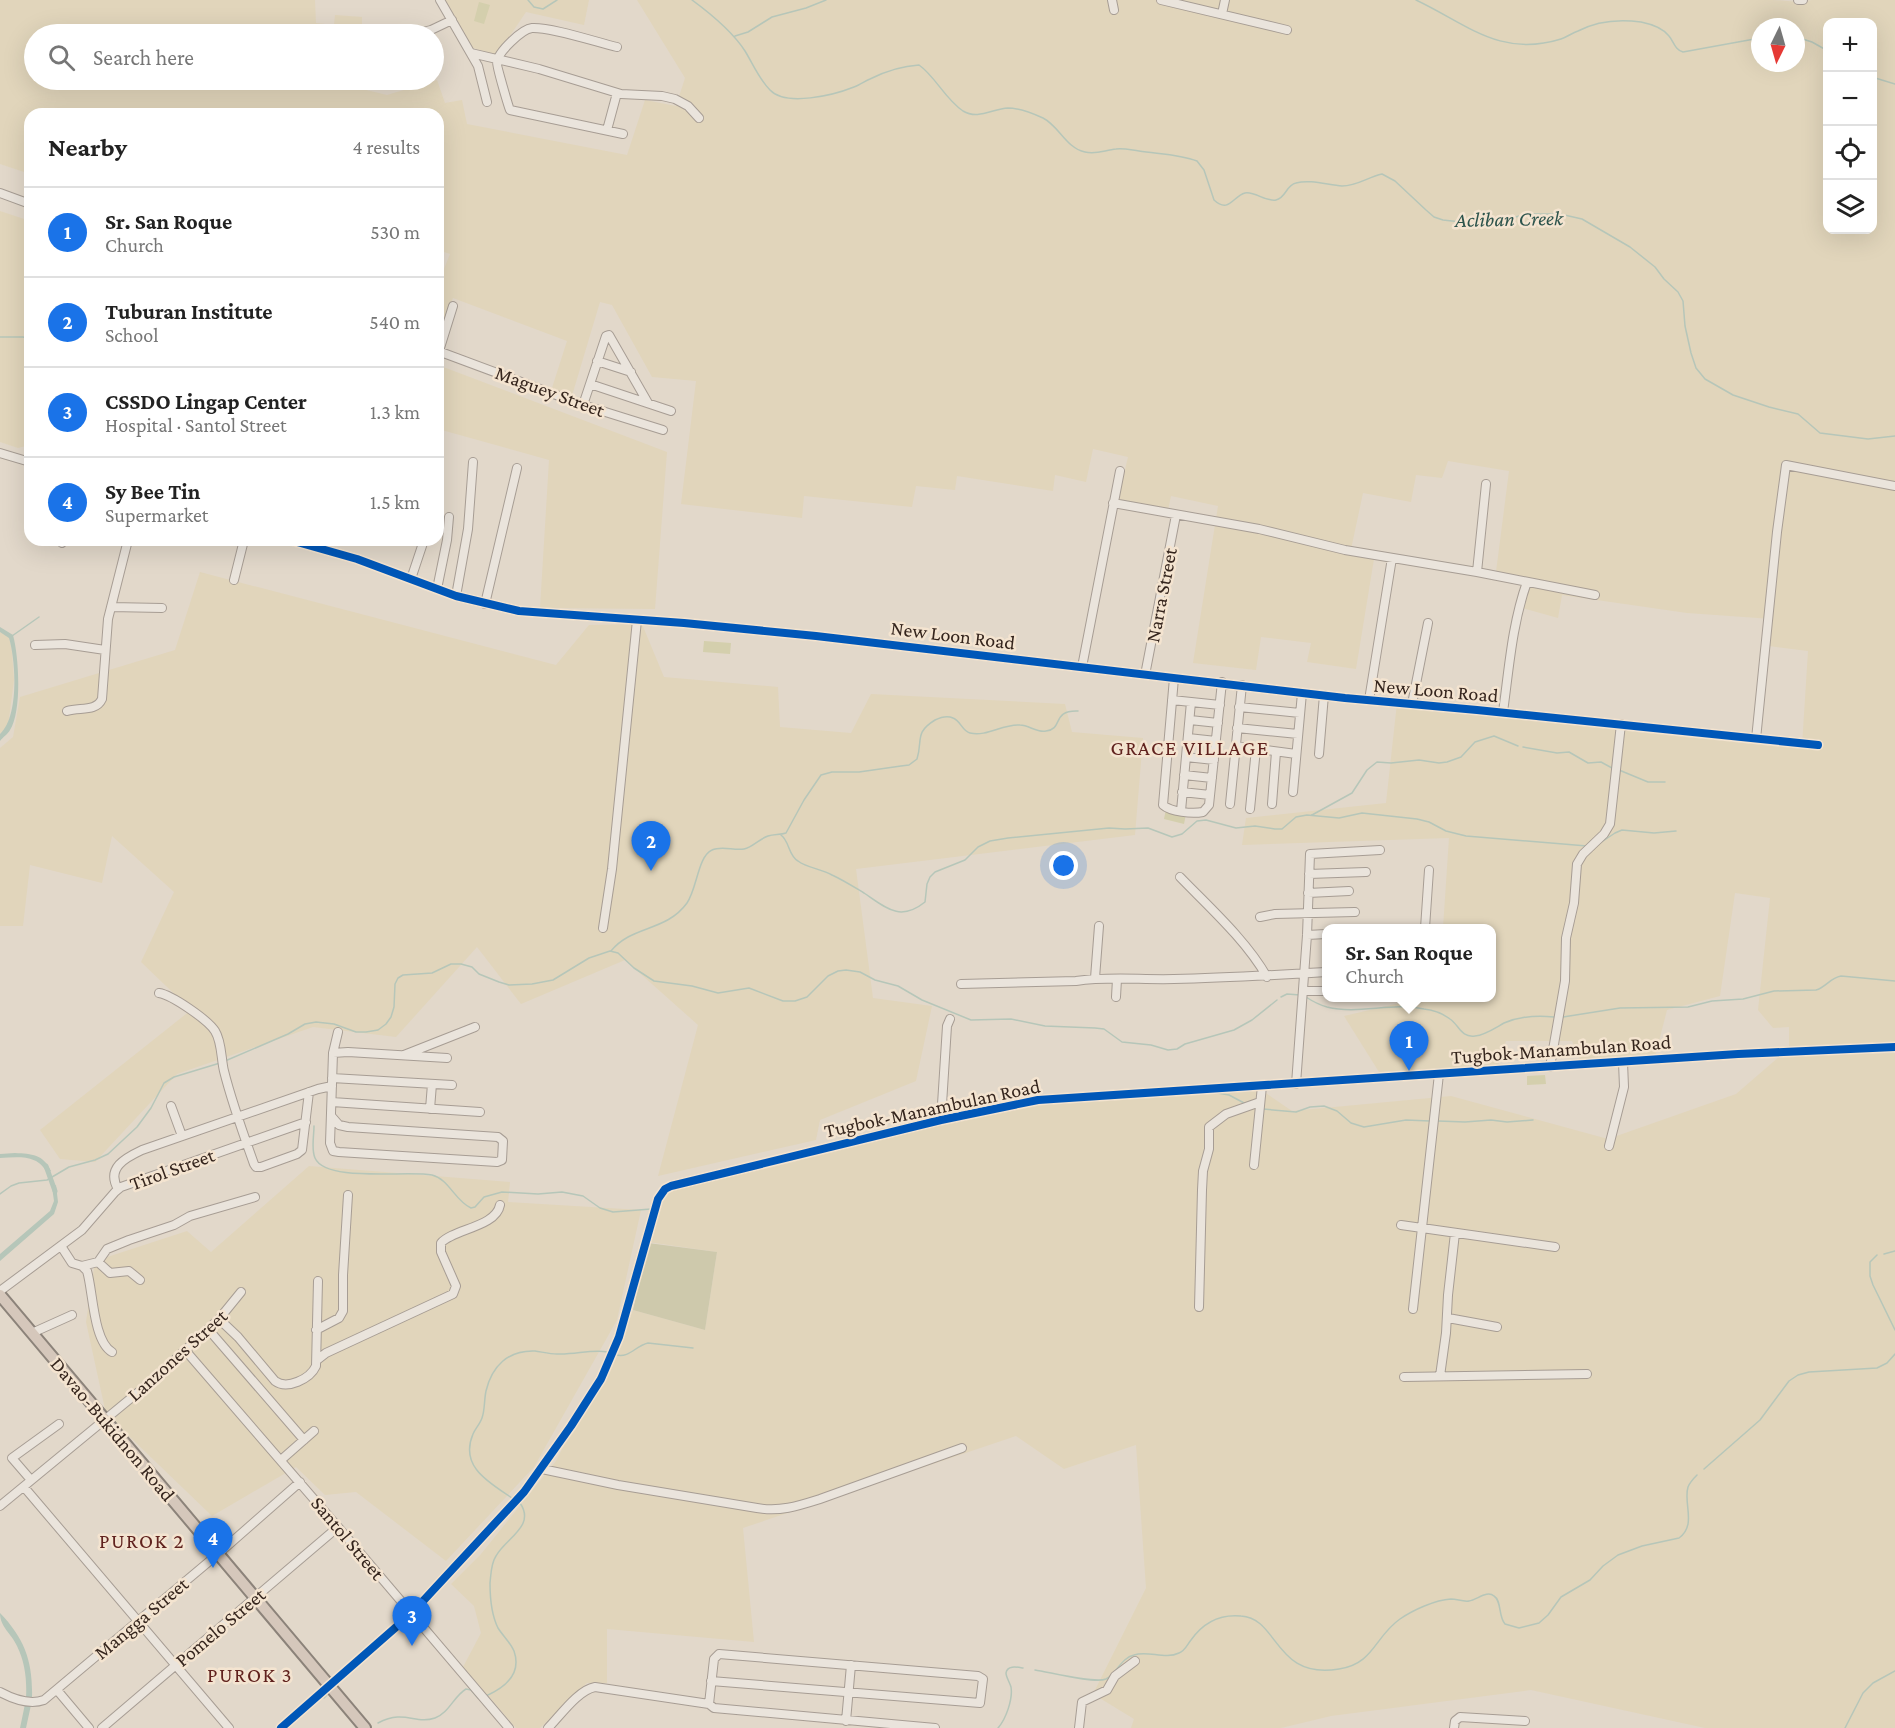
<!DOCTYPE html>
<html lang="en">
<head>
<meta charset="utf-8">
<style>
	:root { --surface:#fff; --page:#f6f6f6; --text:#222; --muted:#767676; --line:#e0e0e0; --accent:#1a73e8 }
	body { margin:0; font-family:"Crimson Pro",serif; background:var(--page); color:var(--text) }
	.controls { position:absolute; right:18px; top:18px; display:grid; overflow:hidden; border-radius:12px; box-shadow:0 6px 24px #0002 }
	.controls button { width:54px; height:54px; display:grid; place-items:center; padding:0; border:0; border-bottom:2px solid var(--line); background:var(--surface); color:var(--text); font:30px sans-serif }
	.compass { position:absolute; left:1751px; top:18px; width:54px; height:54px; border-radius:50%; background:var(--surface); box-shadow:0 6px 24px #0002; rotate:185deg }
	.you { position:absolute; left:1064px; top:866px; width:21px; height:21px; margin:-15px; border:4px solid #fff; border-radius:50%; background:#1a73e8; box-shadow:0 0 0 9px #1a73e833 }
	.badge { display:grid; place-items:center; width:39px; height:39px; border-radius:50%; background:var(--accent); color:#fff; font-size:20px; font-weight:700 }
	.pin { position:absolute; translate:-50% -50px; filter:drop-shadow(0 2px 3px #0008) }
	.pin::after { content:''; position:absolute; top:32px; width:21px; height:18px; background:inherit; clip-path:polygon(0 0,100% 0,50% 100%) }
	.popup { position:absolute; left:1322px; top:924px; width:174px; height:78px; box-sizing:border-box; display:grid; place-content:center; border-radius:12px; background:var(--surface); filter:drop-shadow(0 2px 4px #0005); font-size:20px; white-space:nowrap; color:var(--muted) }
	.popup b { font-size:22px; color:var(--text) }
	.popup::after { content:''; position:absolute; left:50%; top:100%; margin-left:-12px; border:12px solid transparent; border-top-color:var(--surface) }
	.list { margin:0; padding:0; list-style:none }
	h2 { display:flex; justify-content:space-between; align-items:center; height:78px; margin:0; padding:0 24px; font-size:26px }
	h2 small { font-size:20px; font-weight:400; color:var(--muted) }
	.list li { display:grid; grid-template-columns:39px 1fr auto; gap:18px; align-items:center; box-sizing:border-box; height:90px; padding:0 24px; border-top:2px solid var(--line) }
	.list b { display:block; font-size:22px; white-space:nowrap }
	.list p { margin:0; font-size:20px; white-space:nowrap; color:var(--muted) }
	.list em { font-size:20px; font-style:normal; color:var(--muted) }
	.icon { flex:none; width:33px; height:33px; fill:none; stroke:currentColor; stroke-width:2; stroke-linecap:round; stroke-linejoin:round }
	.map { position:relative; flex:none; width:1895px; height:1728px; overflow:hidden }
	.search { position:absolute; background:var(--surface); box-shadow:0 6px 24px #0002; left:24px; top:24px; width:420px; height:66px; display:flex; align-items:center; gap:15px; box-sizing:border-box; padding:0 21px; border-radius:33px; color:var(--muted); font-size:22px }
	.panel { position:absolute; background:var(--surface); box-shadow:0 6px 24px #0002; left:24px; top:108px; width:420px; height:438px; border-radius:18px }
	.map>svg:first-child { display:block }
	.farmland { fill:#e1d5bb; fill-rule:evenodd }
	.green { fill:#d4cfad }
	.cemetery { fill:#cec9ac }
	.water { fill:#b6c6b9 }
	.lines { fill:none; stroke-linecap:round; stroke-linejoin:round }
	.stream { stroke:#b6c6b9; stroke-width:1.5 }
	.canal { stroke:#b6c6b9; stroke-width:5 }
	.minor-casing { stroke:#a79d94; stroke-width:10 }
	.highway-casing { stroke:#8c837a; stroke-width:14 }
	.minor { stroke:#eae4dc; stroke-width:8 }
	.highway { stroke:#d5c7bb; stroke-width:10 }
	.cycleway-casing { stroke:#f4e4d0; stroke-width:11 }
	.cycleway { stroke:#0057b8; stroke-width:8 }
	.labels { text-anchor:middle; stroke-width:5; stroke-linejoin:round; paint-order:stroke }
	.street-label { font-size:20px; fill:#35251d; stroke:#f4e4d0 }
	.water-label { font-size:21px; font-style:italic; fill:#2d544c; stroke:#f4e4d0 }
	.neighbourhood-label { font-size:21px; letter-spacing:1.5px; fill:#60221e; stroke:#f4e4d0 }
</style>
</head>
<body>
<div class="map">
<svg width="1895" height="1728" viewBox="0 0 1895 1728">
	<rect width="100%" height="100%" fill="#e2d8ca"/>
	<path class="farmland" d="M0 0H315L316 23 334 25 335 15 362 17V34H34V80H362V89L387 95 437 80 445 103 462 100 467 124 627 155 645 100 676 106 685 78 637 0H1773L1800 2 1812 0H1895V1043L1789 1047V1027L1773 1028 1758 1010 1770 898 1735 893 1720 996 1667 1010 1655 1057 1580 1060 1572 1041H1506L1497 1069 1379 1072 1344 1016 1421 998H1492V928H1443L1449 838 1242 845 1246 818 1386 803 1397 703 1802 746 1808 651 1769 646 1772 619 1687 613 1562 595 1558 618 1522 608 1530 580 1496 572 1509 471 1448 461 1442 478 1416 475 1411 502 1363 493 1350 554 1374 559 1356 669 1307 662 1311 643 1261 637 1256 670 1193 663 1218 506 1171 496 1168 510 1118 499 1128 457 1093 449 1086 482 1055 475 1053 491 957 476 955 490 916 486 912 507 804 496 802 518 681 504 696 381 652 377 612 305 600 302 571 399 551 391 567 341 453 298 438 334V284L450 254 438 250V114H30V174L0 164ZM1828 22H1872V230H1828ZM1760 27H1796V63H1760Z
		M445 0H589L584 25 526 12 497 55 473 48Z
		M0 211 30 221V445L18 448 0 442Z
		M438 365 667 452 655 609 540 608 549 460 438 429Z
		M200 572 556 665 589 625 642 624 664 677 778 687 780 727 851 733 871 694 1065 704 1072 732 1143 738 1135 835 856 869 873 998 932 1006 916 1081 820 1120 816 1140 658 1176 698 1025 625 960 521 1004 477 947 396 1037 313 1027 177 1074 95 1162 60 1159 40 1130 191 1010 141 962 174 892 112 836 102 883 30 865 23 926H0V748L13 737 20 697 175 650Z
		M0 632 9 637 12 652 14 680 9 719 7 727 0 734Z
		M1895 1053V1728H1705L1531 1690 1331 1716 1281 1728H1131L1134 1719 1093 1694 1146 1588 1136 1445 1064 1469 1016 1436 743 1528 754 1642 607 1629V1683H587L540 1728H516L463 1667 481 1633 474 1606 451 1584 481 1554 556 1461 633 1310 705 1330 717 1252 648 1242 664 1190 1002 1105 1257 1087 1292 1111 1451 1096 1608 1139 1736 1094 1780 1056Z
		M309 1166 510 1182 508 1202 641 1210 617 1320 534 1467 446 1561 356 1492 325 1495 296 1467 212 1516 106 1414 86 1322 95 1261 187 1231 211 1252Z"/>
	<path class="green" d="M479 2 490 5 484 24 474 21Z
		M704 641 731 643 730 654 703 652Z
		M1166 809 1186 814 1184 824 1164 819Z
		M1545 1075 1546 1084 1527 1085V1076Z"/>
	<path class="cemetery" d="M648 1243 717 1252 705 1330 633 1310Z"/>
	<path class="water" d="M0 627 13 635C19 657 22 711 10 730 8 734 3 737 0 741V734C19 717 16 661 9 638L0 632Z
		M15 1153C32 1154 43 1154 51 1171L47 1173C38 1154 18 1157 0 1158V1154Z
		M56 1185 58 1202 54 1214 0 1261V1254L50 1211 54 1201 52 1187Z
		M0 1613C25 1639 33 1662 32 1698H26C27 1680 25 1662 17 1646 11 1633 0 1627 0 1613Z
		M25 1704 31 1705 26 1728H20Z"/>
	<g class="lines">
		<path class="stream" d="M528 0 534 7 543 9 557 0
			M692 0C711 14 732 31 745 51 753 64 759 79 770 90 786 107 834 95 854 87 860 85 865 81 870 79 886 71 902 66 919 65 935 76 945 99 963 111 978 120 992 109 1008 108 1019 108 1032 113 1043 118 1059 126 1066 148 1085 152 1096 155 1105 150 1116 149 1124 148 1131 150 1139 151 1158 154 1179 154 1197 161L1204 170 1214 200C1229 214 1233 196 1245 193 1255 191 1265 202 1276 200 1286 198 1286 185 1296 183 1310 179 1328 185 1342 186 1357 186 1368 177 1382 174L1395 181 1426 210 1434 217 1443 220 1470 223 1493 222 1528 214H1560L1582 219 1630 247 1655 267 1664 279 1678 292 1683 301 1685 326 1691 353 1696 368 1705 379 1733 395 1769 407 1798 414 1820 433 1868 439 1895 436
			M1416 0C1467 24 1500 58 1561 39 1567 37 1572 33 1578 31 1597 21 1619 19 1641 22 1651 24 1662 27 1669 36 1674 42 1675 50 1683 52L1760 38
			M735 36 748 32 772 17 806 8 826 0
			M1796 37 1812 42 1828 51
			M1872 77 1895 84
			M0 337H23L30 339
			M12 636 39 617
			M1523 747 1557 753 1569 752 1588 763 1601 762 1612 768
			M1619 770 1648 782H1665
			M1312 815 1352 793 1367 770 1377 762 1391 763 1419 760 1439 763 1447 762 1461 757 1475 742 1494 736 1518 746
			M781 835C790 842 788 855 798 861 807 868 822 869 832 875 843 880 854 887 864 893 886 908 900 922 925 902L927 884 930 877 935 872 965 860 978 847 990 841 1008 838 1109 828 1125 829 1148 828 1172 837 1182 834 1197 821 1206 820 1236 828 1255 826 1275 829H1282L1296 817 1307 815 1339 818 1362 813 1417 819 1429 822 1446 831 1466 836 1587 846
			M1600 843 1615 833 1622 830 1654 833 1676 831
			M611 951C632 925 666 932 687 903 697 889 698 856 712 850 722 845 734 851 744 849 753 847 759 839 768 836 774 834 780 835 786 833L804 800 821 775 832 772H859L901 766 909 765 917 759C923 740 914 733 935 720 941 717 947 715 953 718 961 721 962 731 970 733 987 737 1002 724 1020 725 1029 725 1037 733 1046 731 1064 729 1051 710 1078 711
			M1281 997 1287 994 1300 995
			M1306 997C1312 1001 1320 1005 1327 1007 1358 1015 1392 1002 1424 1009 1433 1010 1442 1013 1450 1019 1459 1025 1461 1038 1475 1036 1485 1035 1495 1028 1504 1023 1521 1016 1537 1015 1554 1017
			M1563 1017 1620 1008 1688 1007 1712 1001 1743 999 1774 991 1816 990C1826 987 1830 978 1841 976L1895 981
			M225 1061 288 1034 305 1024 316 1022 334 1024 356 1032H366L378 1030 386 1024 391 1017 394 1007 395 984 398 978 403 975 432 973 451 964H461L472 967 479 974 499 982 509 985 532 984 553 980 589 958 610 951 618 953 634 968 654 981 692 986 718 993 749 988 783 1001H795L807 997 828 976 838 971 846 970 860 972 875 980 898 986 922 1000 971 1020 1011 1019 1045 1026 1095 1028 1104 1029 1122 1042 1151 1045 1168 1050 1177 1049 1185 1044 1234 1030 1252 1020 1277 1000
			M1212 1092 1229 1095 1246 1104
			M1263 1109 1296 1112 1310 1107 1324 1106 1337 1111 1351 1123 1364 1127 1406 1120 1430 1121
			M1438 1121 1465 1122 1491 1120 1507 1122 1533 1120
			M314 1126C314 1136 311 1149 315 1158 326 1183 408 1170 432 1175 449 1179 455 1201 471 1208L475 1207 484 1197 502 1192 538 1194 562 1192 583 1196 600 1208 613 1212 651 1209
			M0 1194 11 1186 19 1183 47 1180 69 1167 95 1160 108 1154 137 1127 151 1108 164 1083 174 1077 220 1063
			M1884 1254 1895 1251
			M1877 1255 1870 1262V1276L1873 1285 1895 1330
			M616 1355C630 1358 635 1346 648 1343L693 1348
			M1704 1469 1760 1420 1789 1381 1798 1375 1809 1372 1877 1368 1887 1363 1895 1354
			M512 1498C490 1483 459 1467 473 1434 475 1429 480 1424 482 1418 485 1410 484 1400 486 1391 492 1366 508 1350 535 1351 542 1352 550 1354 557 1354 575 1355 591 1349 608 1352
			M1035 1670C1049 1672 1095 1684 1106 1679 1117 1673 1121 1658 1134 1655 1148 1650 1165 1660 1179 1653 1185 1651 1187 1645 1191 1640 1203 1623 1220 1614 1241 1616 1279 1618 1274 1680 1339 1669 1374 1664 1375 1636 1400 1619 1413 1610 1435 1600 1451 1599 1457 1599 1463 1602 1469 1601 1477 1600 1487 1590 1494 1596 1502 1601 1498 1616 1505 1624L1519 1628 1539 1623 1548 1615 1561 1597 1590 1580 1603 1566 1618 1555 1642 1546 1679 1538C1697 1525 1683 1503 1688 1487 1690 1482 1693 1479 1697 1475
			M486 1696C504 1688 522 1674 514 1651 510 1642 503 1636 498 1628 492 1616 490 1596 490 1583 491 1574 491 1563 496 1556 506 1538 536 1526 520 1503
			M324 1698 327 1695
			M378 1723C405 1709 415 1725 435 1718 449 1713 454 1696 466 1689L471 1690 478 1698
			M998 1728C1006 1719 1013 1699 1011 1687 1010 1683 1006 1677 1006 1673 1007 1665 1017 1667 1023 1668
			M1845 1728 1863 1693 1873 1683 1895 1671"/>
		<path class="canal" d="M46 1166 55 1191"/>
		<g class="minor-casing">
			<path id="minor" d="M440 0 478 66 487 102
				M1112 0 1114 10
				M1161 0 1287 30
				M1798 0H1803
				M1222 14 1225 0
				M415 34 431 30 452 20
				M617 47C596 42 551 27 532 28 522 29 498 52 497 62 496 65 509 108 510 110L623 134
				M471 53 539 69 621 94 662 96 675 99 688 106 699 118
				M607 130 617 93
				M0 193 30 204
				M438 351 583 405 663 430
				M439 351 453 306
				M597 361 631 372
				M590 384 671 411
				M583 405 606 336 609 335 648 403
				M0 453 30 462
				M1113 503 1259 529 1345 550 1477 572 1595 595
				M290 540 357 559 456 596 519 611 684 623 816 636 1345 698 1477 710 1818 745
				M62 543 63 540
				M1477 572 1486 484
				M411 579 424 540
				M234 580 244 540
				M437 589 447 540 449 517
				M456 596 468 529 473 462
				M485 604 517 468
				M111 607 162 608
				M35 645 65 644 105 650
				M1082 667 1120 471
				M1145 675 1176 515
				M1174 678 1163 805C1171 812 1192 814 1203 812L1209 805 1222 682
				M1172 700 1220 705
				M1369 700 1392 558
				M1412 704 1428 623
				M1239 707 1300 713
				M67 711C80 707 96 712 102 699L108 619 128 540
				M1503 712C1509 669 1512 624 1527 582
				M1190 720 1218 723
				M1237 728 1298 734
				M1188 738 1216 741
				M1756 739 1777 532 1786 465 1895 486
				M1236 746 1296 754
				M1319 754 1324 695
				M1186 757 1214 760
				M1184 775 1212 778
				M1182 792 1210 795
				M1293 792 1302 693
				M1230 804 1242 685
				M1272 804 1276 752
				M1250 809 1256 749
				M1181 811 1191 702
				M1309 874 1366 872
				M1180 877C1209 907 1246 940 1267 977
				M1308 893 1349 891
				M1260 917 1275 914 1355 912
				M603 928 612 869 637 620
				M1425 928 1429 870
				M1307 935 1326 934
				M1095 978 1099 926
				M961 984 1076 981C1109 976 1141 980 1174 979 1225 978 1276 975 1326 972
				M1303 991H1326
				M159 993C172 995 208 1020 215 1031 222 1042 221 1059 224 1071 232 1103 243 1133 254 1164L256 1167H261L297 1154 302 1150 309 1092
				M1116 997 1117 979
				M333 1053 348 1052 447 1058
				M404 1055 475 1027
				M1550 1067 1565 981 1566 938 1574 903 1577 864 1583 854 1604 834 1610 824 1621 724
				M332 1078 452 1085
				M1296 1084 1307 935 1310 854 1380 850
				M332 1102 480 1112
				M171 1106 182 1136
				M430 1109 432 1084
				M332 1117 339 1125 348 1127 498 1137 503 1141 502 1160 497 1162 339 1152 333 1151 330 1143 333 1053 338 1032
				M941 1120 947 1026 950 1019
				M1609 1146 1624 1087 1623 1062
				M1254 1165 1262 1086
				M118 1189C106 1168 125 1158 142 1150L318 1089 332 1086
				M1401 1225 1555 1247
				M61 1246 72 1263 82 1266 87 1271C93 1290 93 1341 112 1352
				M98 1262 110 1273 129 1271 140 1280
				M82 1266 98 1262 107 1249 129 1240 174 1225 190 1216 255 1197
				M0 1291 82 1230 115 1192 121 1187 306 1122
				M1199 1307 1202 1190 1203 1171 1209 1149V1127L1226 1114 1260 1102
				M1413 1309 1439 1074
				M1448 1318 1497 1327
				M219 1319 238 1337 275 1381C287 1390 310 1379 316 1366L318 1281
				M208 1329 304 1440
				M316 1330 339 1318 343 1311V1275L348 1195
				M32 1333 72 1315
				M185 1350 338 1527 509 1728
				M317 1360 326 1353 453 1294 456 1286 441 1252V1243C453 1229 496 1227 500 1205
				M1440 1376 1446 1333 1448 1295 1455 1233
				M1404 1377 1587 1374
				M281 1460 314 1431
				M542 1469 618 1485 757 1508C780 1512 798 1506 820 1499L962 1448
				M31 1480 12 1458 59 1424
				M24 1487 229 1728
				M0 1506 153 1380 219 1319 241 1292
				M57 1690 89 1728
				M0 1692C13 1699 30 1705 44 1700L218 1554 300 1482
				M709 1704 714 1659 719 1654 978 1676 983 1679 980 1703 711 1681
				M846 1721 851 1665
				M102 1728 338 1527
				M281 1728 411 1614 524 1492 571 1426 592 1393 601 1379 619 1337 658 1199 665 1189 671 1186 941 1120 1038 1100 1738 1054 1895 1047
				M548 1728C560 1716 578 1690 595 1687L709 1704 714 1708 935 1728
				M1079 1728 1082 1702 1107 1690 1115 1676 1135 1661
				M1454 1728 1455 1721 1460 1717 1525 1721"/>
		</g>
		<g class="highway-casing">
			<path id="highway" d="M0 1295 365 1728"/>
		</g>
		<use href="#minor" class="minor"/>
		<use href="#highway" class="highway"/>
		<g class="cycleway-casing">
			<path id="cycleway" d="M290 540 357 559 456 596 519 611 684 623 816 636 1345 698 1477 710 1818 745
				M281 1728 411 1614 524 1492 571 1426 592 1393 601 1379 619 1337 658 1199 665 1189 671 1186 941 1120 1038 1100 1738 1054 1895 1047"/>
		</g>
		<use href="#cycleway" class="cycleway"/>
	</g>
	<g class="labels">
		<g class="street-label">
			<text transform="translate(550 391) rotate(20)" y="7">Maguey Street</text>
			<text transform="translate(1161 595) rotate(-79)" y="7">Narra Street</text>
			<text transform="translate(953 635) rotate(7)" y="7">New Loon Road</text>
			<text transform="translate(1436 690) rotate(5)" y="7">New Loon Road</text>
			<text transform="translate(1561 1049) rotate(-4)" y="7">Tugbok-Manambulan Road</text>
			<text transform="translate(932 1108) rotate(-12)" y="7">Tugbok-Manambulan Road</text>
			<text transform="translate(172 1169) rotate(-20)" y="7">Tirol Street</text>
			<text transform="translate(177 1355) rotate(-42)" y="7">Lanzones Street</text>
			<text transform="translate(113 1429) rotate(50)" y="7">Davao-Bukidnon Road</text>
			<text transform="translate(348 1538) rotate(50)" y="7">Santol Street</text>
			<text transform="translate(141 1618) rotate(-40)" y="7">Mangga Street</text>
			<text transform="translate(220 1627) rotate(-40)" y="7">Pomelo Street</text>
		</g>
		<g class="water-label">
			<text transform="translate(1509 219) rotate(-1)" y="7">Acliban Creek</text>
		</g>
		<g class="neighbourhood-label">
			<text x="1190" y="755">GRACE VILLAGE</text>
			<text x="142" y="1548">PUROK 2</text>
			<text x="250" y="1682">PUROK 3</text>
		</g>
	</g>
</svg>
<div class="controls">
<button>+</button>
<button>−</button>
<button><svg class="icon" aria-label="locate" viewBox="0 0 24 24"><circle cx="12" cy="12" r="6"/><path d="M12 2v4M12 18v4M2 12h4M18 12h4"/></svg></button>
<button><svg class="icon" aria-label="layers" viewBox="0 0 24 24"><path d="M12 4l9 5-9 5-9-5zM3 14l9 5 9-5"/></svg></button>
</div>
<svg class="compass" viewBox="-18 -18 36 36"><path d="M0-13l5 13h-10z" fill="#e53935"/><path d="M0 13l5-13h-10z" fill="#767676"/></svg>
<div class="you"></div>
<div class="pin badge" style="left:1409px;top:1071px">1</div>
<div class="popup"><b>Sr. San Roque</b>Church</div>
<div class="pin badge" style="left:651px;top:871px">2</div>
<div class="pin badge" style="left:412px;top:1646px">3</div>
<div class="pin badge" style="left:213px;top:1568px">4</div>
<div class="search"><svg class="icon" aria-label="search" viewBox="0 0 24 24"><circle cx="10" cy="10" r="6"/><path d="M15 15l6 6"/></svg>Search here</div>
<section class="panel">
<h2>Nearby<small>4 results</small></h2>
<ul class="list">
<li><span class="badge">1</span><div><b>Sr. San Roque</b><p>Church</p></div><em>530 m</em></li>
<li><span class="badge">2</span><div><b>Tuburan Institute</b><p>School</p></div><em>540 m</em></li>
<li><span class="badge">3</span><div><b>CSSDO Lingap Center</b><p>Hospital · Santol Street</p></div><em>1.3 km</em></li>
<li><span class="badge">4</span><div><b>Sy Bee Tin</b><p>Supermarket</p></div><em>1.5 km</em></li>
</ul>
</section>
</div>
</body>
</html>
